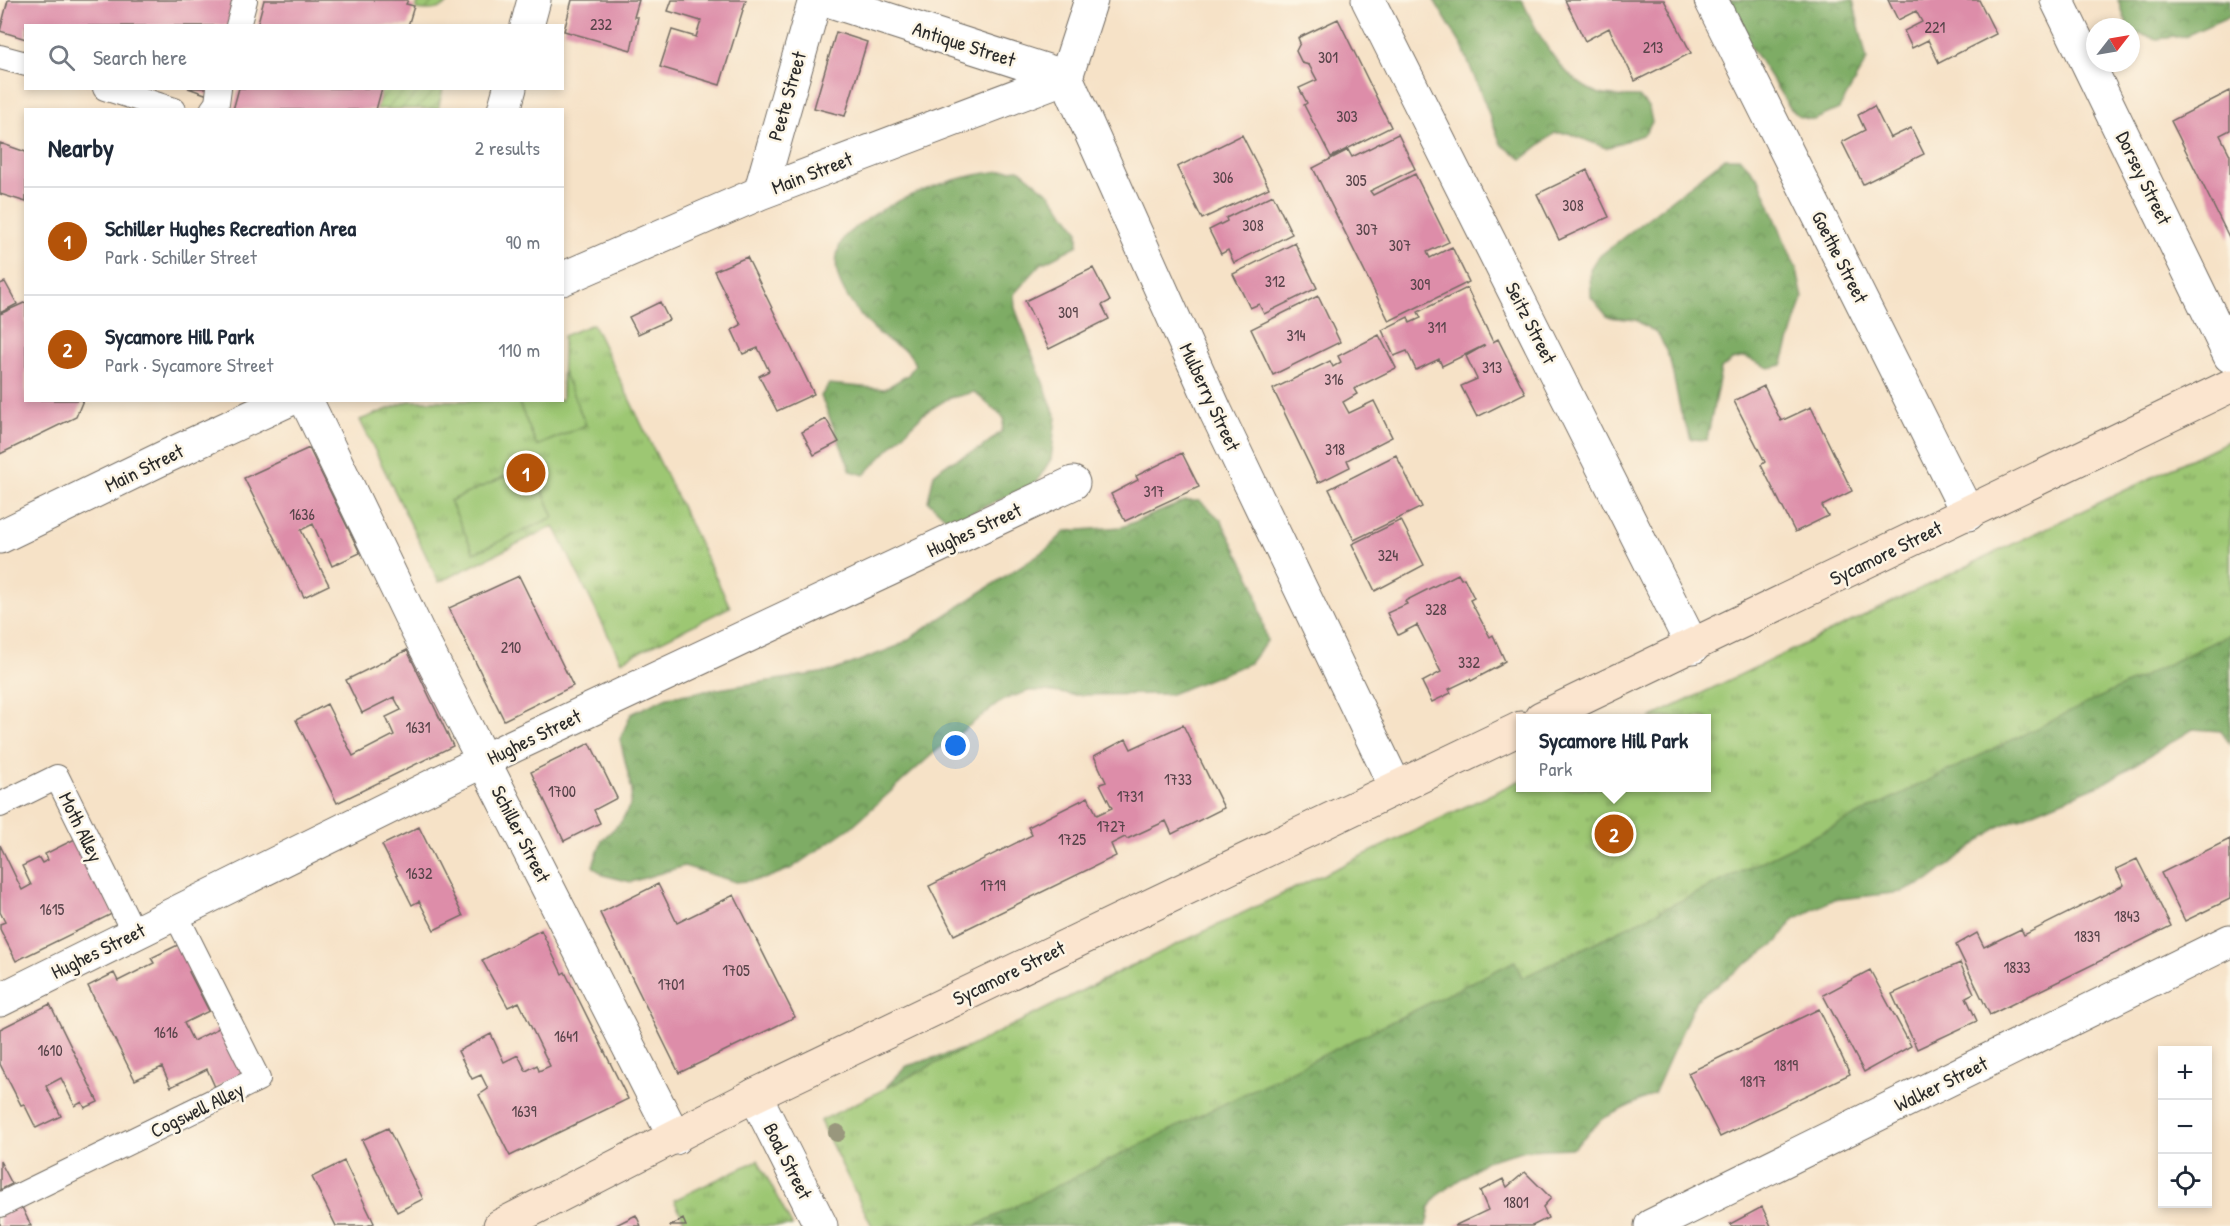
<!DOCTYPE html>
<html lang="en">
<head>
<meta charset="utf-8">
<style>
	:root { --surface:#fff; --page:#f6f6f7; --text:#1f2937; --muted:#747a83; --line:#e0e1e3; --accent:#b45309 }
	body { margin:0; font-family:"Patrick Hand",sans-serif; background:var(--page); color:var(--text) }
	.controls { position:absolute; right:18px; bottom:18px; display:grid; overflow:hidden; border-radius:0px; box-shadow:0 3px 9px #0003 }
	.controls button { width:54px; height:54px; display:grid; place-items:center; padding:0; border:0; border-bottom:2px solid var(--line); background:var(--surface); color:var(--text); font:30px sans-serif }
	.compass { position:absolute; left:2086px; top:18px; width:54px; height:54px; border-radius:50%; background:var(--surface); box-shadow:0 3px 9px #0003; rotate:59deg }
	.you { position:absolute; left:956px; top:746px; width:21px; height:21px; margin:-15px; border:4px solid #fff; border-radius:50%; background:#1a73e8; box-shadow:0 0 0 9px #1a73e833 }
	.badge { display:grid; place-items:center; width:39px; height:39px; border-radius:50%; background:var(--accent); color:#fff; font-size:20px; font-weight:700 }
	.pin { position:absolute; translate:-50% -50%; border:3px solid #fff; box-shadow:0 2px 6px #0006 }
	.popup { position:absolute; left:1516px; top:714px; width:195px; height:78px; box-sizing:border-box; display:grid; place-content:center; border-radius:0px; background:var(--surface); filter:drop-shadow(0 2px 4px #0005); font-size:20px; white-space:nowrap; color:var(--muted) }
	.popup b { font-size:22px; color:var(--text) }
	.popup::after { content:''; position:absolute; left:50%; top:100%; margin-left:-12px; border:12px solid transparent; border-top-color:var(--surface) }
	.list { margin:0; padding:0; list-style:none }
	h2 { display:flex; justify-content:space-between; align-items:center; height:78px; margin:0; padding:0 24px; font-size:26px }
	h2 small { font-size:20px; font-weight:400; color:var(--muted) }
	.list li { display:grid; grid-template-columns:39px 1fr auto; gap:18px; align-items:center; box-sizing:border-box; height:108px; padding:0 24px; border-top:2px solid var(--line) }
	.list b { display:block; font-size:22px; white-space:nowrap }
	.list p { margin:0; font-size:20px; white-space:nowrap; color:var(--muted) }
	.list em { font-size:20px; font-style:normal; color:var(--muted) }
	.icon { flex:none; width:33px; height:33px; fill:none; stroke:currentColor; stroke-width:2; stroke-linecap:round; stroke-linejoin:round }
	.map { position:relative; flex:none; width:2230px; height:1226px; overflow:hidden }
	.search { position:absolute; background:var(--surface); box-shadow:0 3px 9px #0003; left:24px; top:24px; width:540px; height:66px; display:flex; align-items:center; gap:15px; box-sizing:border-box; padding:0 21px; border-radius:0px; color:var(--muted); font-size:22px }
	.panel { position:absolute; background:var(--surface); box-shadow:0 3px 9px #0003; left:24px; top:108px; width:540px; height:294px; border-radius:0px }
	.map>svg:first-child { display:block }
	.forest { fill:url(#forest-crowns); stroke:#546c48; stroke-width:1.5 }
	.park { fill:url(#park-tufts); stroke:#64794f; stroke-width:1.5 }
	.garden { fill:url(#garden-furrows); stroke:#64794f; stroke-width:1.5 }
	.pitch { fill:#9dc773; stroke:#64794f; stroke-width:1.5 }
	.building { fill:#dd8da9 }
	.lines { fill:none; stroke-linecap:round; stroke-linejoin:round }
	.service-casing { stroke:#726b62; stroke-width:26 }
	.minor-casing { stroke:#726b62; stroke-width:35 }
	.secondary-casing { stroke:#726b62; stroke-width:35 }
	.service { stroke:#fff; stroke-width:24 }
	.minor { stroke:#fff; stroke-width:33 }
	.secondary { stroke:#fbe5cf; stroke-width:33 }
	.tree { fill:#99977d }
	.labels { text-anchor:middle; stroke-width:5; stroke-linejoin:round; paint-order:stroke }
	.number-label { font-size:16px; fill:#58444a }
	.street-label { font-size:20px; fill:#2b2b2b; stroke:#fcf5e5 }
</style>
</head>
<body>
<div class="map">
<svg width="2230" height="1226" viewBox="0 0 2230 1226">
	<defs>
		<pattern id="forest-crowns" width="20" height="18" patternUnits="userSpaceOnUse" patternTransform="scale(1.5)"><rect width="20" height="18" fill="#7eac65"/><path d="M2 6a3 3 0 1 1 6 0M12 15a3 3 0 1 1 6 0" fill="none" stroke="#678c53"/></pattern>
		<pattern id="park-tufts" width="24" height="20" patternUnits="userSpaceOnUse" patternTransform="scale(1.5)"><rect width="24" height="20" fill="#9dc773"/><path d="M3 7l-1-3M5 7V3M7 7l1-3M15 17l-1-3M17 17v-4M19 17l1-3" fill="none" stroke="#80a25f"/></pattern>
		<pattern id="garden-furrows" width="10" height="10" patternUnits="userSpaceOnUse" patternTransform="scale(1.5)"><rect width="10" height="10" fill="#9dc773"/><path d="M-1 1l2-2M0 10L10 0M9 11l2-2" fill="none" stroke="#80a25f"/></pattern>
	</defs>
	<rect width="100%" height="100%" fill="#fcf5e5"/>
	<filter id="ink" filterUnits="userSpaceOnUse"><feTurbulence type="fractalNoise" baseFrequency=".0167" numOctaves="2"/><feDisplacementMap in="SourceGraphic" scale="12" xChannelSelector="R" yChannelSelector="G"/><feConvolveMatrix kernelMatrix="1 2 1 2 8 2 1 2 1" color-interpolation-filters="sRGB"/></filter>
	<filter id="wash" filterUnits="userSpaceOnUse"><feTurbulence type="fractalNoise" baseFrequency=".008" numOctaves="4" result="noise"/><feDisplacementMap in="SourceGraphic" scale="24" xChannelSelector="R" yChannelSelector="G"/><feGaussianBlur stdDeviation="1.35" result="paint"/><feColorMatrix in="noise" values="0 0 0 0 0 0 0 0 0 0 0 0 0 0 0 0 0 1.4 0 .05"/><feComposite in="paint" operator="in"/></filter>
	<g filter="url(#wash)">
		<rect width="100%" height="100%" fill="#f6e2c7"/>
		<path class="forest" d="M1434 0H1522C1538 35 1560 78 1597 93 1609 98 1627 96 1639 97L1649 108 1652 122 1645 134 1606 148 1568 133H1555L1522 159 1501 144 1462 46Z
			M1727 0H1853L1867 60 1839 109 1814 120 1800 117 1790 108 1733 19Z
			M2118 0H2230V16L2185 36 2157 39 2131 32V27H2128Z
			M1725 158H1740L1759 179 1797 271 1803 298 1782 365 1769 368 1745 357 1732 360 1721 369 1707 440 1691 439 1681 413 1670 360 1659 335 1636 320 1608 317 1591 297 1590 269 1597 258Z
			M1019 169 1051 195 1078 230V245L1041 264 1014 294 1015 308 1056 417 1051 459 1036 483 962 517 947 519 928 501 934 474 945 465 981 448 1002 431 1004 418 974 392 947 399 923 414 864 475 851 471 821 396 829 384 885 389 908 375 915 365C907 344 901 351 886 339 869 326 851 306 842 287 834 270 834 255 843 239 846 233 855 229 860 224 905 191 964 173 1019 169Z
			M2230 472V744L2221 731 2193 729 2106 782 1998 827 1928 881 1902 892 1832 900 1794 919 1777 942 1696 1000 1654 1094 1602 1119 1573 1148 1526 1150 1486 1161 1438 1195 1430 1207 1426 1226H883L874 1127 887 1086 907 1066 973 1046 1128 967 1276 911 1521 788H1707V718Z
			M1186 501H1200L1221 520 1254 584 1267 641 1250 663 1171 694 1073 695 1045 691H1029L1003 700 936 751 850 828 790 869 764 879 736 882 684 866 631 882 603 875 593 866 602 840 621 822 630 805 632 791 620 739 631 714 667 697 833 671 898 646 1047 549 1066 531 1122 527Z"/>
		<path class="park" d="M593 324 730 607 621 661 554 526 439 582 360 420 409 401 562 400 563 336Z
			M2230 440V634L1522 978 1515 961 975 1226H872L820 1121 1134 965 1521 780V788H1707V718H1650Z
			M758 1160 792 1226H687L674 1200Z"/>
		<path class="garden" d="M419 0H452C441 11 431 11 416 9Z
			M382 89V88L443 89 438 109H376Z"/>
		<path class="pitch" d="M563 371 586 425 537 446 518 401 562 400Z
			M531 465 554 517 474 553 450 501Z"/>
		<g id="blocks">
			<path class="building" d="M8 0H236L229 26H26V39L0 31Z
				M264 0H408L406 4 414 6 408 26H257Z
				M572 0H639L634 17H638L631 50 564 31Z
				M672 0H746L720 85 660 67 672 30 696 37 701 21 668 11Z
				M1565 0H1664L1691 53 1635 81 1609 28 1585 41Z
				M1888 0H1979L1996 34 1939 63 1928 40 1912 48 1904 31 1922 22 1916 11 1898 20Z
				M1338 19 1391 127 1331 157 1304 105 1307 103 1299 88 1317 80 1309 65 1302 63 1296 51 1300 43 1298 38Z
				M836 32 867 42 845 116 814 108Z
				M188 88H210L208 95Z
				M239 88H382L376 110H233Z
				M2230 91V130L2220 135 2230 155V239L2171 121Z
				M1874 106 1890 138 1911 128 1924 154 1863 184 1842 142 1865 130 1858 115Z
				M1398 134 1415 169 1370 191 1373 195 1415 174 1449 242 1427 252 1430 258 1452 247 1469 282 1389 321 1313 168 1348 150 1352 157Z
				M1242 135 1269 188 1202 219 1177 167Z
				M0 143 26 152V202L0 194Z
				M1587 170 1609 217 1559 240 1537 194Z
				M1273 195 1292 234 1234 263 1228 250 1221 254 1209 230 1227 221 1226 218Z
				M1295 243 1317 288 1264 314 1259 304 1250 308 1233 274Z
				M747 257 814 394 777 411 759 376 769 371 758 348 743 354 732 330 741 325 714 271Z
				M1093 268 1110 301 1102 305 1109 319 1049 349 1025 301Z
				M5 282 17 304 0 313V284Z
				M1467 288 1493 342 1498 339 1525 393 1477 417 1461 386 1477 379 1466 356 1485 345 1442 366 1439 359 1416 370 1407 351 1394 356 1382 330 1408 317 1410 323 1421 318 1418 312Z
				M1318 296 1340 342 1273 375 1251 329Z
				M26 302V400H83L76 417 0 454V314Z
				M660 302 669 320 638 334 629 317Z
				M1379 335 1396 368 1354 389 1357 394 1343 402 1349 413 1374 401 1392 437 1347 460 1350 467 1318 483 1273 389 1330 361 1333 367 1341 362 1338 356Z
				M1764 386 1781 421 1811 407 1852 491 1822 506 1828 516 1795 532 1761 465 1765 462 1734 401Z
				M826 419 839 442 814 455 802 432Z
				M309 448 360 553 332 566 313 524 301 530 329 585 304 597 244 478Z
				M1182 453 1199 487 1125 521 1111 494 1138 480 1136 476Z
				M1396 455 1422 507 1354 540 1329 489Z
				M1401 520 1424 565 1375 591 1352 544Z
				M1458 574 1461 579 1464 578 1474 598 1470 600 1490 637 1493 635 1505 661 1500 664 1501 665 1471 681 1470 679 1449 689 1451 693 1432 702 1422 682 1441 672 1417 625 1398 635 1387 613 1407 604 1405 601Z
				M519 576 573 686 504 720 449 608Z
				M407 650 453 746 337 803 296 720 327 704 353 756 394 735 386 717 401 710 394 697 362 713 346 680Z
				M1183 725 1224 808 1172 834 1166 821 1127 839 1125 837 1111 844 1116 856 954 935 929 886 1032 835 1028 827 1088 797 1097 815 1112 808 1100 784 1106 782 1094 756 1126 739 1131 749Z
				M590 743 617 798 594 810 600 823 564 841 531 772Z
				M419 827 463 916 434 930 419 901 412 905 382 845Z
				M77 838 114 913 16 961 0 929V924L5 922 0 912V845L22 890 31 885 22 866 39 858 42 863 48 860 45 854Z
				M2230 839V899L2185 921 2161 873Z
				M2137 859 2171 926 1990 1015 1956 945 1977 933 1984 947 2021 929 2024 935 2124 885 2116 869Z
				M658 884 677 923 734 895 795 1017 679 1073 600 913Z
				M541 930 562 974 565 972 628 1099 510 1156 479 1095 488 1089 481 1075 472 1079 458 1051 491 1034 504 1062 518 1055 526 1071 537 1065 539 1071 550 1066 519 1002 508 1007 482 960Z
				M184 942 197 969 189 972 209 1011 184 1023 193 1041 225 1025 248 1071 215 1087 207 1069 171 1087 162 1067 135 1080 88 986 114 973 118 981 154 963 151 958Z
				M1960 963 1974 993 1966 997 1977 1021 1917 1049 1892 994Z
				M1870 970 1911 1046 1864 1072 1823 995Z
				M50 1004 98 1102 85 1108 82 1102 75 1106 61 1078 46 1086 61 1116 36 1128 24 1104 21 1105 0 1064V1029Z
				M1819 1009 1850 1074 1720 1137 1688 1073Z
				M388 1128 423 1199 397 1212 362 1140Z
				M0 1161 12 1184 0 1190Z
				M344 1161 374 1223 367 1226H336L312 1177Z
				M1525 1172 1551 1198 1543 1207 1548 1218 1532 1226H1454L1488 1210 1480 1191 1503 1179 1507 1187Z
				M19 1201 31 1226H0V1210Z
				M1762 1207 1771 1226H1731L1730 1224Z
				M636 1215 641 1226H614Z
				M683 1219 686 1226H669L678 1222Z"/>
		</g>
	</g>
	<g filter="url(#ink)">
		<use href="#blocks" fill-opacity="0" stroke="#726b62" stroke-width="1.5"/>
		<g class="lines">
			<g class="service-casing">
				<path id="service" d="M238 26 245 0
					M0 57 26 64
					M105 88 174 110
					M212 110 217 103 219 88
					M0 805 57 777 134 933
					M0 1205 258 1079 175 913"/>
			</g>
			<g class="minor-casing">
				<path id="minor" d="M828 0 1066 77
					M1091 0 1066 77 1215 410 1396 788
					M1368 0 1693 647
					M1711 0 1968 514
					M2057 0 2230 356
					M527 26 534 0
					M504 110 510 88
					M760 193 815 0
					M562 279 760 193 1066 77
					M306 400 417 630 675 1138
					M0 537 165 457 288 400
					M0 1000 513 746 1073 483
					M755 1095 821 1226
					M1651 1226 2230 941"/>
			</g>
			<g class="secondary-casing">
				<path id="secondary" d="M1541 718 2230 386
					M500 1226 755 1095 1521 728"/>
			</g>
			<use href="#service" class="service"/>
			<use href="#minor" class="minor"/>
			<use href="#secondary" class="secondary"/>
		</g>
		<circle class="tree" cx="837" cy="1133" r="9"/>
	</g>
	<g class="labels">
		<g class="number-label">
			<text x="601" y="30">232</text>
			<text x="1935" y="33">221</text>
			<text x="1653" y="53">213</text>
			<text x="1328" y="63">301</text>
			<text x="1347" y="122">303</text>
			<text x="1223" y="183">306</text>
			<text x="1356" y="186">305</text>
			<text x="1573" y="211">308</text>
			<text x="1253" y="231">308</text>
			<text x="1367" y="235">307</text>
			<text x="1400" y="251">307</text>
			<text x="1275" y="287">312</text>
			<text x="1420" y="290">309</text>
			<text x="1068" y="318">309</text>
			<text x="1437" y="333">311</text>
			<text x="1296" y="341">314</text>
			<text x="1492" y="373">313</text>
			<text x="1334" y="385">316</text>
			<text x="1335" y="455">318</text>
			<text x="1154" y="497">317</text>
			<text x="302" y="520">1636</text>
			<text x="1388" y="561">324</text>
			<text x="1436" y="615">328</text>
			<text x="511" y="653">210</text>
			<text x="1469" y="668">332</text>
			<text x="418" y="733">1631</text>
			<text x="1178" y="785">1733</text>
			<text x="562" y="797">1700</text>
			<text x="1130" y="802">1731</text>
			<text x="1111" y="832">1727</text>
			<text x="1072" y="845">1725</text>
			<text x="419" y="879">1632</text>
			<text x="993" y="891">1719</text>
			<text x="52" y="915">1615</text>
			<text x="2127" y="922">1843</text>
			<text x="2087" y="942">1839</text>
			<text x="2017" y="973">1833</text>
			<text x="736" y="976">1705</text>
			<text x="671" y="990">1701</text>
			<text x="166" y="1038">1616</text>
			<text x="566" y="1042">1641</text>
			<text x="50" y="1056">1610</text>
			<text x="1786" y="1071">1819</text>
			<text x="1753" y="1087">1817</text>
			<text x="524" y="1117">1639</text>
			<text x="1516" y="1208">1801</text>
		</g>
		<g class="street-label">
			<text transform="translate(964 44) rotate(18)" y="7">Antique Street</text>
			<text transform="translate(787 96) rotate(-74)" y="7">Peete Street</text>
			<text transform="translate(812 173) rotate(-21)" y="7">Main Street</text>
			<text transform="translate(2144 178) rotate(64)" y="7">Dorsey Street</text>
			<text transform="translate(1840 257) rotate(63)" y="7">Goethe Street</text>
			<text transform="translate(1531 323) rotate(63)" y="7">Seitz Street</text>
			<text transform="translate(1210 397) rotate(65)" y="7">Mulberry Street</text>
			<text transform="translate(144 468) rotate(-26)" y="7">Main Street</text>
			<text transform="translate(974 530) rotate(-25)" y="7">Hughes Street</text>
			<text transform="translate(1886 553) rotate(-26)" y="7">Sycamore Street</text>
			<text transform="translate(534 737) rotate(-26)" y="7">Hughes Street</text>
			<text transform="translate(81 827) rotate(64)" y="7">Moth Alley</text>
			<text transform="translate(521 834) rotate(63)" y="7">Schiller Street</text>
			<text transform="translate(98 951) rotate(-26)" y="7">Hughes Street</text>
			<text transform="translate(1009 973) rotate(-26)" y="7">Sycamore Street</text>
			<text transform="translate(1941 1084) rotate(-26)" y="7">Walker Street</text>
			<text transform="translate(197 1110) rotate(-26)" y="7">Cogswell Alley</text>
			<text transform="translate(788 1161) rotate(63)" y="7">Boal Street</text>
		</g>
	</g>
</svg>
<div class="controls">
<button>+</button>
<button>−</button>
<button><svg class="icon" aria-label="locate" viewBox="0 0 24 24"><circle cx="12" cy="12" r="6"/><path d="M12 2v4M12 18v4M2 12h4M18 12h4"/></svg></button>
</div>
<svg class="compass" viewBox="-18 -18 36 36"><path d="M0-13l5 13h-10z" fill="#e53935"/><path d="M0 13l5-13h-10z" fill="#747a83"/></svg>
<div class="you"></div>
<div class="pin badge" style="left:526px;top:473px">1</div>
<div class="pin badge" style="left:1614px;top:834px">2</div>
<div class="popup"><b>Sycamore Hill Park</b>Park</div>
<div class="search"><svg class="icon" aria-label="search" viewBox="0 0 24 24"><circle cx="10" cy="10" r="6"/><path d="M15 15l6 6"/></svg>Search here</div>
<section class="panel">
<h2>Nearby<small>2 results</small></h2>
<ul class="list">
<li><span class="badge">1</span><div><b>Schiller Hughes Recreation Area</b><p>Park · Schiller Street</p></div><em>90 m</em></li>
<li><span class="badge">2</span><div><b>Sycamore Hill Park</b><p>Park · Sycamore Street</p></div><em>110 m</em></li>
</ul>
</section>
</div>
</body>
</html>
